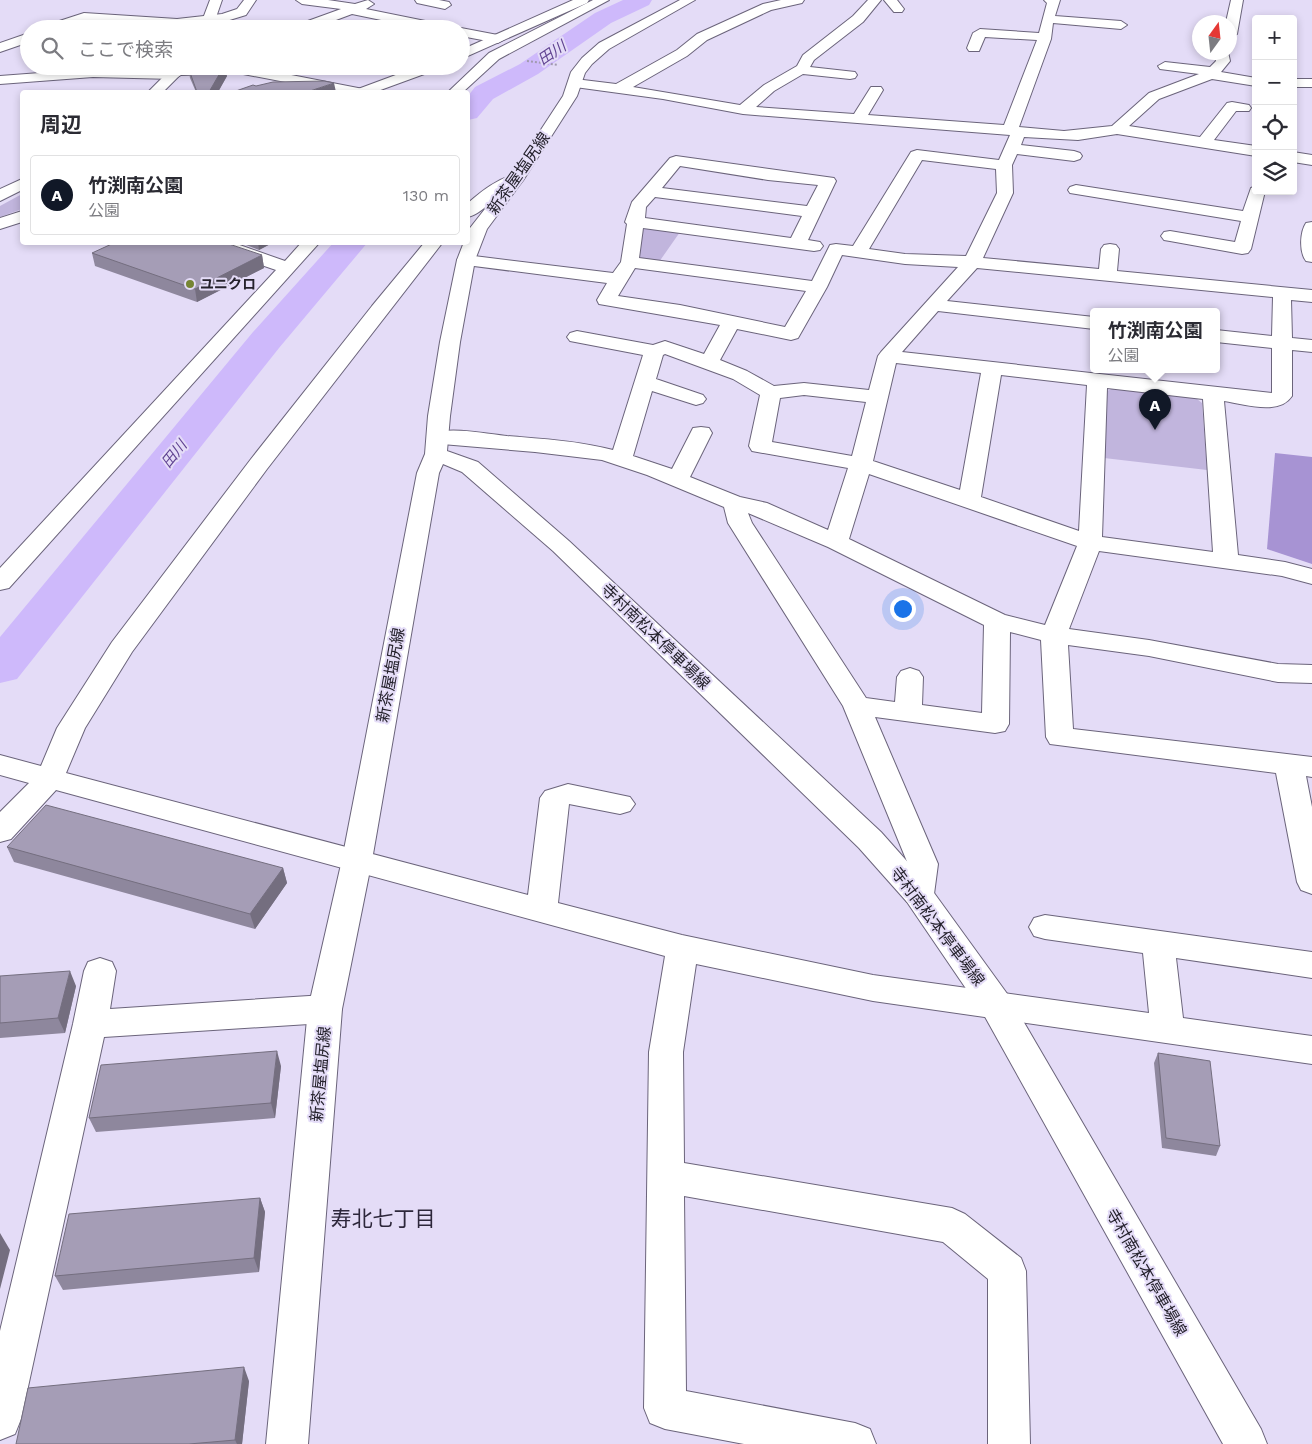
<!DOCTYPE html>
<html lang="ja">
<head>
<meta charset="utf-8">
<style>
	:root { --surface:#fff; --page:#f7f7f7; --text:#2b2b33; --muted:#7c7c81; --line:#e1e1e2; --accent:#111827 }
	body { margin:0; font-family:"Work Sans","Noto Sans JP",sans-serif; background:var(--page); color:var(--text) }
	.controls { position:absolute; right:15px; top:15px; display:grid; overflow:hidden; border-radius:5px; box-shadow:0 2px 8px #0003 }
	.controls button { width:45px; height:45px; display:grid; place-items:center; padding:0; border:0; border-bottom:1px solid var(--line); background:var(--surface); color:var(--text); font:25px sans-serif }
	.compass { position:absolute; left:1192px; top:15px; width:45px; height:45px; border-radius:50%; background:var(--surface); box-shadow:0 2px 8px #0003; rotate:15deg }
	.you { position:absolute; left:902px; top:608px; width:18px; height:18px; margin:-12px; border:4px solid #fff; border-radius:50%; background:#1a73e8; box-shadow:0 0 0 8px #1a73e833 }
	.badge { display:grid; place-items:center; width:32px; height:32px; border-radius:50%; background:var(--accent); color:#fff; font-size:16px; font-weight:700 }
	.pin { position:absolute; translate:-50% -41px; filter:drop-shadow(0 1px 2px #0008) }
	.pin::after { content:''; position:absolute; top:26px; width:18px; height:15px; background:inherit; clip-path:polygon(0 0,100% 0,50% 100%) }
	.popup { position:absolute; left:1090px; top:308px; width:130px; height:65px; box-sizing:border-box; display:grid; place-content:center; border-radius:5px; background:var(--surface); filter:drop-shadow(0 1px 4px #0005); font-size:16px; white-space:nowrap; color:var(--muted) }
	.popup b { font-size:19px; color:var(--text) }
	.popup::after { content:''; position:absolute; left:50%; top:100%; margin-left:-10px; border:10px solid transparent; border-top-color:var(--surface) }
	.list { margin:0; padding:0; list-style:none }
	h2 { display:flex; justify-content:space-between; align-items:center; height:65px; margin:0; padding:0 20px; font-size:21px }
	h2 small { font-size:16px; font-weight:400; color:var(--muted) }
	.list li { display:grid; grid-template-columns:32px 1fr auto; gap:15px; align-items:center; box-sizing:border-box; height:80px; margin:0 10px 10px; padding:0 10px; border:1px solid var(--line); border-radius:5px }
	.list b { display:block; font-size:19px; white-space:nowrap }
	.list p { margin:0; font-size:16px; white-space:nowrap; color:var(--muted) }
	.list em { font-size:16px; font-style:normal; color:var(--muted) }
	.icon { flex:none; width:28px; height:28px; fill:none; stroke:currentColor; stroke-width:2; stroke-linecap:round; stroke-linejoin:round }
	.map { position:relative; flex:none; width:1312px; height:1444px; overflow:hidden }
	.search { position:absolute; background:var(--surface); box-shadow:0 2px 8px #0003; left:20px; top:20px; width:450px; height:55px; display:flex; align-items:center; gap:12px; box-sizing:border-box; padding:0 18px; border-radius:28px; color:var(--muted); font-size:19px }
	.panel { position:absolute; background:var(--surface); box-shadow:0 2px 8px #0003; left:20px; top:90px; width:450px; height:155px; border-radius:5px }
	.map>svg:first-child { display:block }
	.green { fill:#c1b5dd }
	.forest { fill:#a793d3 }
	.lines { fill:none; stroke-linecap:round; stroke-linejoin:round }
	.river { fill:#ceb9fb; fill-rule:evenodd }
	.minor-casing { stroke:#6b647b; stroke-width:2 }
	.major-casing { stroke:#6b647b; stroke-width:2 }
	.highway-casing { stroke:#6b647b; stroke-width:2 }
	.path { stroke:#a19aaf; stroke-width:2; stroke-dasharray:2 2; stroke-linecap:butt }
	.minor { fill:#fff; fill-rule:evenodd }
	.major { fill:#fff; fill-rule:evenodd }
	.highway { fill:#fff; fill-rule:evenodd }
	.path-bridge { stroke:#a19aaf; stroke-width:2; stroke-dasharray:2 2; stroke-linecap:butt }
	.wall { fill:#8e879d }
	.shaded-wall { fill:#746e7f }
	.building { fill:#a59db6; stroke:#746e7f }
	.poi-dot { fill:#768534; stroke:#e4dcf7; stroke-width:2 }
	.labels { text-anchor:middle; stroke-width:4; stroke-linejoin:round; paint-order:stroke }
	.far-poi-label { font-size:14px; font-weight:bold; fill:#25222c; stroke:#e4dcf7; text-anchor:start }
	.far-water-label { font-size:15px; font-style:italic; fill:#604391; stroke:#e4dcf7 }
	.street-label { font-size:16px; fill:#25222c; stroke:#e4dcf7 }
	.near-neighbourhood-label { font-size:21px; fill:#2d273b; stroke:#e4dcf7 }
</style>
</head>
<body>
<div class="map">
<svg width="1312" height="1444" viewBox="0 0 1312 1444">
	<rect width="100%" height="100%" fill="#e4dcf7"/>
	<path class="green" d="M22 194V209L0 217V206Z
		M648 228 680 232 659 262 645 261 638 257 642 230Z
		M1116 387 1192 395 1202 403 1207 470 1104 458 1107 391Z"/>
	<path class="forest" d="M1275 453 1312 457V564L1267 549Z"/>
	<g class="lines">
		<path class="river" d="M623 0H652L649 5 611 23 538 74 493 99 477 118 468 120V96L475 87 520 64 595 13Z
			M334 242H368L279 348 17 679 0 683V637L253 332Z"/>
		<g class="minor-casing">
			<path id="minor" d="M244 0H256L246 15 223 22 177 27 85 21 62 29H43L44 26 84 13 177 19 222 14 237 9Z
				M296 0H328L355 4 368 0 374 4 366 9 445 25 451 29H425L352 14 312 29H293L294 26 341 9 302 4Z
				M415 0H439L449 2 451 5 445 9 417 3Z
				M593 0H609L499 59 463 92H448L489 53Z
				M781 0H804L802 3 771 10 707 40 687 56 633 87 740 105 764 85 797 66 803 55 853 16 868 0H881L863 22 814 60 810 67 855 72 857 75 855 78 850 79 803 74 774 91 756 107 854 114 871 87H881L883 90 868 115 1004 125 1037 40 985 37 979 51H969L967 48 973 33 980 29 1039 33 1047 3 1044 0H1060L1055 16 1121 21 1127 25 1121 29 1053 23 1051 39 1019 127 1064 131 1112 126 1149 93 1199 74 1160 69 1158 66 1165 62 1210 67 1216 61 1214 52H1228L1230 61 1221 72 1256 78V86L1212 79 1159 99 1129 126 1200 137 1227 103 1232 102 1249 105 1251 108 1249 111H1236L1214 140 1256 146V156L1117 134 1078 140 1024 137 1021 145 1074 151 1080 153 1082 156 1080 159 1074 161 1017 154 1012 165 1013 193 983 258 1099 269 1101 249 1104 245 1110 244 1116 245 1119 249 1117 271 1312 290V302L1291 300 1292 338 1312 340V352L1292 350V396C1279 416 1244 404 1224 401L1238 555 1285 562 1312 569V584L1282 576 1099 551 1069 629 1149 640 1278 664 1312 665V683L1278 682 1149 656 1068 645 1073 729 1312 757V777L1306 776 1312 807V894L1301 890 1297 882 1276 773 1050 744 1046 737 1041 640 1010 632 1009 724 1005 731 995 733 875 717 938 864 934 894 929 902 918 906 907 902 902 894 908 864 843 706 728 523 724 507 647 475 602 460 535 452 430 443 427 438 430 433C454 427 482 433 507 436 542 439 579 441 613 450L643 355 570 341 567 337 570 333 577 331 653 345 665 341 704 354 720 325 599 304 597 300 607 283 466 265 460 264 457 260 460 256 466 255 613 273 621 262 627 224 625 222 632 202 670 158 676 156 834 178 836 181 808 240 820 242 823 246 820 250 814 251 643 228 639 258 812 281 830 245 836 244 853 246 911 152 917 150 999 160 1010 135 743 114 663 99 575 87 570 86 568 83 570 80 575 79 616 84 677 50 697 34 763 4ZM922 160 996 169 997 193 966 256 905 254 869 249ZM680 166 768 180 818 185 807 206 662 188ZM655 197 802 216 791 238 645 218 646 207ZM842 255 905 264 958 267 881 352 878 356 869 390 804 383 774 386 747 371 720 360 737 329 791 340 798 338 827 287ZM635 268 806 291 785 327 680 305 618 296ZM977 268 1273 297 1272 336 1216 330V342L1272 348V393L902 352 938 311 1094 329V317L947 301ZM665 354 733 379 760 395 749 446 752 451 848 468 828 530 767 503 740 497 690 477 712 433 709 428 701 427 693 428 672 469 633 456 652 391 696 405 703 403 706 399 703 395 656 379 663 355ZM896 363 981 373 960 490 873 461ZM1001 375 1087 385 1079 531 981 497ZM1107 388 1203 399 1213 552 1102 537ZM804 395 866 402 852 456 772 442 780 398ZM869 474 1077 546 1045 625 1005 615 849 539ZM748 513 828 547 984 625 982 713 922 705 923 677 919 671 910 668 901 671 897 677 895 702 866 698 752 523Z
				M884 0H897L904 9 902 12H894Z
				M1231 0H1243L1237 34 1230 38V22H1226Z
				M461 28 503 36 505 39 498 43 461 36V29H458Z
				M29 33V42L0 52V43Z
				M245 66 358 88 363 89 365 92H338L238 73 181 75 174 79 93 77 0 84V76L93 69 171 71 178 67Z
				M422 66H457C450 73 432 73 423 71Z
				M1293 79H1312V87H1293Z
				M1293 152 1312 155V165L1293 162Z
				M516 174 522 176 524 179C520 185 513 186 507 189 494 197 482 214 468 217V203C482 191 497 179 516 174Z
				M1076 185 1243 211 1251 188 1256 186V191H1265L1251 249 1248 253 1242 254 1170 241 1164 240 1161 236 1164 232 1170 231 1235 242 1241 221 1070 193 1068 190 1070 187Z
				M1312 222V262L1306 261C1299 252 1300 232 1306 223Z
				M204 242H231L285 261 302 242H320L9 588 0 590V568L276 270 206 246Z
				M425 242H443L267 469 132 652 85 728 66 773 528 895 540 798 545 791 568 784 630 797 635 804 630 811 620 814 569 804 558 903 682 935 873 975 1149 1013 1143 953 1045 939 1034 936 1029 927 1034 918 1045 915 1312 952V978L1176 958 1183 1018 1312 1036V1064L873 1001 696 964 683 1052 684 1163 952 1208 965 1214 1021 1258 1026 1271 1030 1444H988V1279L943 1242 684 1196 686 1391 855 1423 870 1429 876 1444H744L665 1429 650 1423 644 1408 649 1052 665 956 56 790 11 839 0 842V812L29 783 0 775V755L41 766 57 728 112 642 251 459 372 306Z
				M100 958 112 962 116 971 110 1009 325 995 337 999 342 1009 337 1019 325 1023 104 1037 21 1419 15 1434 0 1440V1331L73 1024 84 971 88 962Z"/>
		</g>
		<g class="major-casing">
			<path id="major" d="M573 0H589L587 3 461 59V50Z
				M680 0H695L609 49 592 64 585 73 577 96 524 179 487 229 475 260 460 342 450 416 447 451 478 462 569 541 881 832 929 886 1008 995 1261 1429 1267 1444H1223L984 1015 907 902 859 848 553 551 462 472 443 464 439 473 372 860 342 1009 308 1444H266L308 1009 342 860 417 473 425 454 428 416 440 342 457 260 464 242H468L470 228 510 177 563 96 571 72 582 58 599 43Z
				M420 66H440L438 69 375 92H356L358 89Z
				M22 211V222L0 229V218Z"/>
		</g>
		<g class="highway-casing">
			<path id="highway" d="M210 0H222L212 29H199Z
				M174 66H189L163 92H148Z
				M22 179V190L0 201V189Z"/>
		</g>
		<path class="path" d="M527 61 558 65"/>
		<use href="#minor" class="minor"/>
		<use href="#major" class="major"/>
		<use href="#highway" class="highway"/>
		<path class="path-bridge" d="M157 73H192"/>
	</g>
	<path class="wall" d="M188 67 227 76 218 92H196L190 78Z
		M238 242H274L259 250Z
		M92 253 262 255 264 268 197 302 95 266Z
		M7 847 283 868 287 883 255 929 14 862Z
		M0 976 76 986 65 1033 0 1038Z
		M1158 1053 1220 1146 1216 1156 1162 1148 1154 1063Z
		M281 1066 275 1118 96 1132 89 1118Z
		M260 1198 265 1212 259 1272 63 1290 55 1276Z
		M249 1381 242 1444H16Z"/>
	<path class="shaded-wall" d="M224 66H225L227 76 218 92H209Z
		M334 83 336 92H307Z
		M258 242H274L259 250Z
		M262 255 264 268 197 302 195 289Z
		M283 868 287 883 255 929 250 914Z
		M70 971 76 986 65 1033 58 1018Z
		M277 1051 281 1066 275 1118 271 1103Z
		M260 1198 265 1212 259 1272 254 1258Z
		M0 1233 10 1250 0 1289Z
		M244 1367 249 1381 242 1444H237L235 1440Z"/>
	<path class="building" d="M209 66H224L209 92H197L188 67Z
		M324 81 334 83 307 92H233L253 85 256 86 273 82Z
		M116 242H223L262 255 195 289 92 253Z
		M46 805 283 868 250 914 7 847Z
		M70 971 58 1018 0 1023V976Z
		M277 1051 271 1103 89 1118 101 1065Z
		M1158 1053 1210 1061 1220 1146 1166 1138Z
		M260 1198 254 1258 55 1276 69 1214Z
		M244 1367 235 1440 189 1444H16L28 1388Z"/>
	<circle class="poi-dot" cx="190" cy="284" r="5"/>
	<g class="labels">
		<g class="far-poi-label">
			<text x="200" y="289">ユニクロ</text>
		</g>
		<g class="far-water-label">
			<text transform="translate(552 53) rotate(-34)" y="5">田川</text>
			<text transform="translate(174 454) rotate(-51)" y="5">田川</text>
		</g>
		<g class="street-label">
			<text transform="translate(518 173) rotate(-55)" y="6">新茶屋塩尻線</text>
			<text transform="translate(656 636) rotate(44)" y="6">寺村南松本停車場線</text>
			<text transform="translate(390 675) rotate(-80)" y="6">新茶屋塩尻線</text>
			<text transform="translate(938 926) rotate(53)" y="6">寺村南松本停車場線</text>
			<text transform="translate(320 1074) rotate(-85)" y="6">新茶屋塩尻線</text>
			<text transform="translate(1147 1272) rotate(60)" y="6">寺村南松本停車場線</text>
		</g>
		<g class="near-neighbourhood-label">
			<text x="383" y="1226">寿北七丁目</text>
		</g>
	</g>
</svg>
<div class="controls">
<button>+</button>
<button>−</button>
<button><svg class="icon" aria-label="locate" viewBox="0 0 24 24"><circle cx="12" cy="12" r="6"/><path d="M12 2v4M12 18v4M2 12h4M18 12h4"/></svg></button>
<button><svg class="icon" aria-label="layers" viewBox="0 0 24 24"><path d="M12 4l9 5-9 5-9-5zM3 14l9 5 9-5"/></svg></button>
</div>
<svg class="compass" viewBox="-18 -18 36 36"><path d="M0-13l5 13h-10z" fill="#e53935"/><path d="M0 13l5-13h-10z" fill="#7c7c81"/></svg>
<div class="you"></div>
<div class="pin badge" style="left:1155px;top:430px">A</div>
<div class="popup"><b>竹渕南公園</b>公園</div>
<div class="search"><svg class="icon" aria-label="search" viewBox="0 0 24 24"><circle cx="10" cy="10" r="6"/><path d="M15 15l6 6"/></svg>ここで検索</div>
<section class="panel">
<h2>周辺<small></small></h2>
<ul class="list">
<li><span class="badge">A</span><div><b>竹渕南公園</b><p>公園</p></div><em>130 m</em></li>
</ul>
</section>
</div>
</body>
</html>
